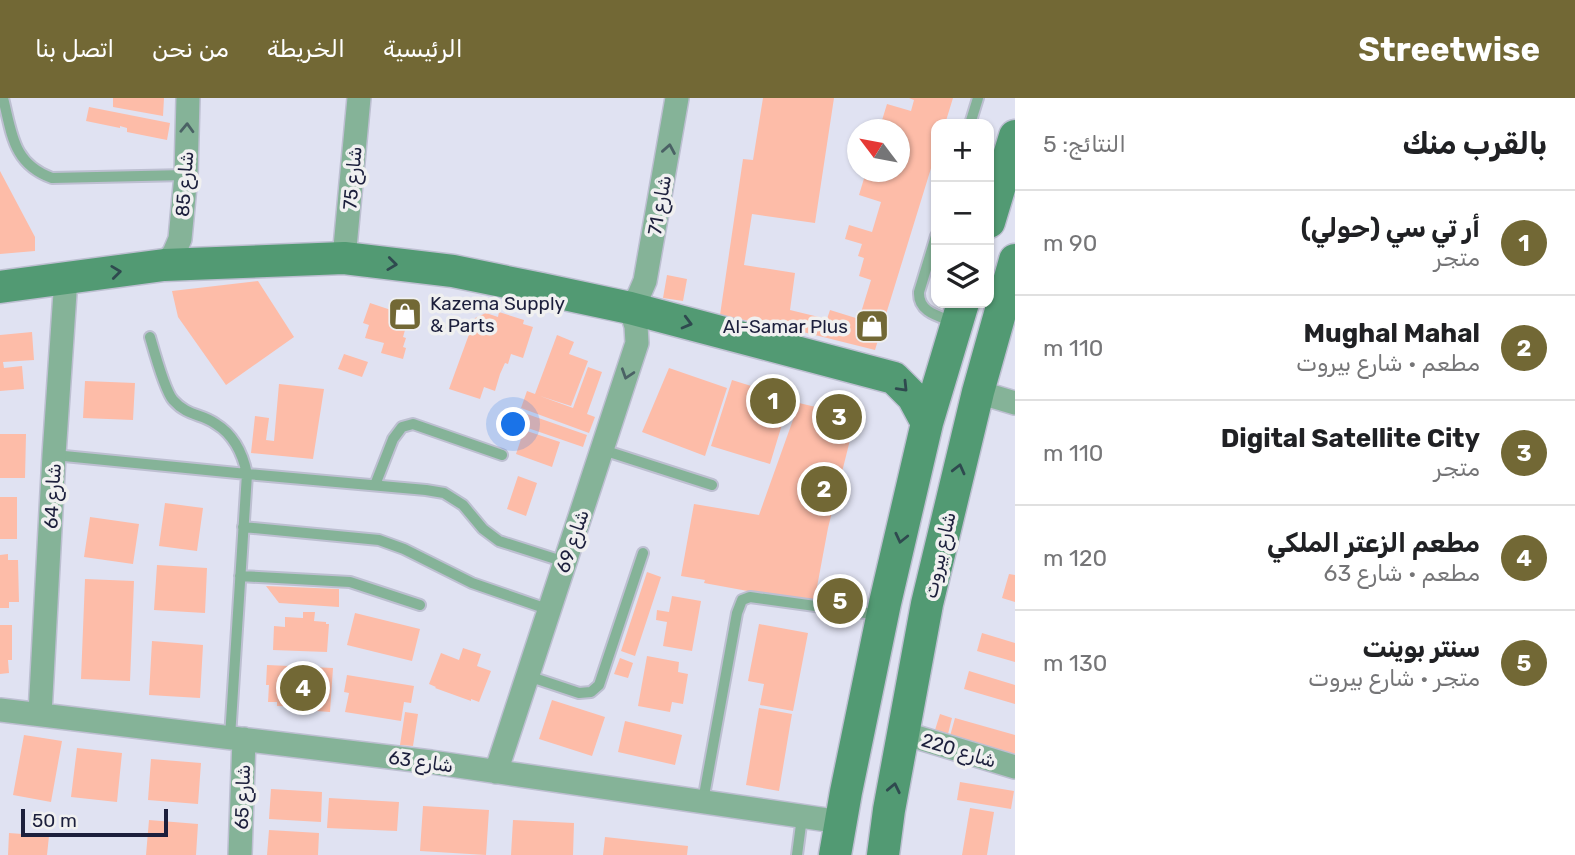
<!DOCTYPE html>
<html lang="ar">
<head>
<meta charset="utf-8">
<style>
	:root { --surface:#fff; --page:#f2f2f2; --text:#202124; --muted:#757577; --line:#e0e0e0; --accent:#726835 }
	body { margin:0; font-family:Rubik,Vazirmatn,sans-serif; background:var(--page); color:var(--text); direction:rtl }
	.controls { position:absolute; right:21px; top:21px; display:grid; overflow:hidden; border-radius:14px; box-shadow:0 2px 5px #0004 }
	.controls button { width:63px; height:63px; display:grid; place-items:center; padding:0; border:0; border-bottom:2px solid var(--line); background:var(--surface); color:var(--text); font:35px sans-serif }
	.compass { position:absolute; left:847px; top:21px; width:63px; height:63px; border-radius:50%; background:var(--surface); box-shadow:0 2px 5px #0004; rotate:302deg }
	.scale { position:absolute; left:21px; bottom:18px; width:147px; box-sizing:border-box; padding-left:7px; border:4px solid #1c1f3c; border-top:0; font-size:19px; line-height:24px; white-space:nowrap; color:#1c1f3c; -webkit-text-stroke:5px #f0f0f0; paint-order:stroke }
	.you { position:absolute; left:514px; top:327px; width:24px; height:24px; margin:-18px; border:5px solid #fff; border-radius:50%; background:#1a73e8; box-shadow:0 0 0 10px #1a73e833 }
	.badge { display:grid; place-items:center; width:46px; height:46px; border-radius:50%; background:var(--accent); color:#fff; font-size:23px; font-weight:700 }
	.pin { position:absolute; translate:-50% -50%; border:4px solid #fff; box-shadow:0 2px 7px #0006 }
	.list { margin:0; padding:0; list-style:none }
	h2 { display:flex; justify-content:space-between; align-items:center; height:91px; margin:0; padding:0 28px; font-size:30px }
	h2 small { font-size:23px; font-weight:400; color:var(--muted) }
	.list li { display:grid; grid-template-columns:46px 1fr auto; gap:21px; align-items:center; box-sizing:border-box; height:105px; padding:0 28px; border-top:2px solid var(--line) }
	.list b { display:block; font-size:26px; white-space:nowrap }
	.list p { margin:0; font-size:23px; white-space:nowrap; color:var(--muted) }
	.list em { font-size:23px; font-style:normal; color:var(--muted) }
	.icon { flex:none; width:38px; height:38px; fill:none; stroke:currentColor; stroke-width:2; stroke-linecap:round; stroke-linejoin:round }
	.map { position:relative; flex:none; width:1015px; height:757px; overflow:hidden; direction:ltr }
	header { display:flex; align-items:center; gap:42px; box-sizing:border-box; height:98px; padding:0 35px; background:var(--accent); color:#fff }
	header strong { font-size:33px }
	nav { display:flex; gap:38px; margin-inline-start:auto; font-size:24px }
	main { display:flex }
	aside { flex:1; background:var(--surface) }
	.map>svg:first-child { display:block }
	.building { fill:#fdbca8 }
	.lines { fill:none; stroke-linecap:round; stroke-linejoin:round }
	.lane-casing { stroke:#bdbfd1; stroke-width:14 }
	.street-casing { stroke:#bdbfd1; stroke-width:26 }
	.secondary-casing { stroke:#bdbfd1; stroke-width:35 }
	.lane { stroke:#85b398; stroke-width:10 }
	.street { stroke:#85b398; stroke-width:23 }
	.secondary { stroke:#529a73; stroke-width:32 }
	.oneway { stroke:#4b6265 }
	.oneway2 { stroke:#2f4a4f }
	.labels { text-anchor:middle; stroke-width:7; stroke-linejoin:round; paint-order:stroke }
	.street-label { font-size:19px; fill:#1c1f3c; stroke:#f0f0f0 }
	.poi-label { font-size:19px; fill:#1c1f3c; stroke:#f0f0f0; text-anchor:start }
</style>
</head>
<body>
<header>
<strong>Streetwise</strong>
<nav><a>الرئيسية</a><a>الخريطة</a><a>من نحن</a><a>اتصل بنا</a></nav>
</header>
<main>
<aside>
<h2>بالقرب منك<small>النتائج: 5</small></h2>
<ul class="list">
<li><span class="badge">1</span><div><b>أر تي سي (حولي)</b><p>متجر</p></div><em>90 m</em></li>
<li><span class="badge">2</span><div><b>Mughal Mahal</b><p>مطعم · شارع بيروت</p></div><em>110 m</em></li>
<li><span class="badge">3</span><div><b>Digital Satellite City</b><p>متجر</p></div><em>110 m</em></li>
<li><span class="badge">4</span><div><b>مطعم الزعتر الملكي</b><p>مطعم · شارع 63</p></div><em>120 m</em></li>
<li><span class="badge">5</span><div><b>سنتر بوينت</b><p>متجر · شارع بيروت</p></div><em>130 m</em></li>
</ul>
</aside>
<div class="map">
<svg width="1015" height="757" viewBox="0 0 1015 757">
	<rect width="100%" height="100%" fill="#e0e2f2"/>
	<path class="building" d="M113 0H164L163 18 113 9Z
		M763 0H834L815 125 752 116 744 167 795 175 790 212 827 221 830 212 859 221 871 182 859 178 864 160 858 158 862 146 845 141 849 127 872 134 881 104 859 97 866 74H900V52L902 44H900V32H879L887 6 911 13 914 2 909 0H953L945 26H936V54L875 252 807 235 720 217 743 61 753 62Z
		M89 9 170 25 167 42 127 34V30L120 28V30L86 23Z
		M0 73 35 139V153L0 156Z
		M667 177 687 181 683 203 663 200Z
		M258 183 294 239 226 287 178 219 172 193Z
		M370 205 409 218 403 239 406 240 403 249 406 250 403 261 381 255 384 245 365 240 369 227 363 225Z
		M499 214 524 222 523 226 533 229 523 260 511 256 508 266 505 265 500 276 495 293 484 289 480 301 449 291 475 220 486 215 498 219Z
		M32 234 34 262 3 264 4 270 22 268 24 291 0 293V237Z
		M557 237 574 244 569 256 588 263 571 308 540 298 573 310 588 269 602 274 587 316 595 319 589 335 521 310 527 293 535 296Z
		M344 256 368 264 362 279 338 271Z
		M669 270 727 290 705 358 642 334Z
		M732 282 790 300 770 366 711 348Z
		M85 283 135 285 133 322 83 320Z
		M279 286 324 291 313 361 251 355 255 318 269 320 266 342 274 343Z
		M799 305 845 316 854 326 828 430 814 505 704 485 705 482 681 478 694 406 759 417Z
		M527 316 587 337 583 349 522 328Z
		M524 332 560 344 552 369 516 356Z
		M0 336H26L25 380H0Z
		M518 378 537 385 526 418 507 411Z
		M0 399H17V441H0Z
		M165 405 203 410 197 453 159 448Z
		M90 419 139 426 133 466 84 459Z
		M8 456V462H18L19 504H9V510H0V457Z
		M157 467 207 470 205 515 154 512Z
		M647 474 661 479 635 558 621 553Z
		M1009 476 1015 477V504L1002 500Z
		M85 481 134 483 130 583 81 581Z
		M266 488 339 491V509L279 505Z
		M672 498 701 503 692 553 663 548 667 524 656 522 657 512 669 514Z
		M303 514H315L314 523 326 524V526H329L327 554 273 552 274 528 285 529V519L303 520Z
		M355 515 420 531 412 563 347 547Z
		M759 526 808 535 793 613 760 607 764 586 748 583Z
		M0 527H12V562H8L9 575 0 576Z
		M982 535 1015 545V564L977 553Z
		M152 543 203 547 200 600 149 597Z
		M463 550 481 556 477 568 491 573 479 604 471 601V603L435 590 436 589 429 586 441 555 459 562Z
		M647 558 679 564 678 574 688 576 683 606 672 604 670 614 638 608Z
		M620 560 633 565 628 580 614 576Z
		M267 567 333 570 330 614 302 612 303 609 277 608V604H268L269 587H266Z
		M969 573 1015 587V606L964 591Z
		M347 577 414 588 411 605 404 604 401 623 345 614 349 595 344 594Z
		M552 602 605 619 592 658 539 641Z
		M759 610 792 616 779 693 746 687Z
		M405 614 418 616 413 648 400 647Z
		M940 616 952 620 948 636 935 632Z
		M955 620 1015 637V656L950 638Z
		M625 623 682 637 675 667 618 654Z
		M24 637 62 643 51 704 13 697Z
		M77 650 122 655 117 704 71 699Z
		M151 661 201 665 198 706 148 702Z
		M960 684 1014 693 1011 711 957 702Z
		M271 691 322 694 321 724 269 721Z
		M329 700 399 704 397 733 327 730Z
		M423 708 489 712 486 757 420 753Z
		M970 710 994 714 987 757H962Z
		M149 722 198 726 196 757H146Z
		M513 722 574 725 573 757H511Z
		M269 732 319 735 318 757H267Z
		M9 735 49 738 47 757H8Z
		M605 739 688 748 687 757H603Z"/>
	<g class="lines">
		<g class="lane-casing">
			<path id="lane" d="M3 0C12 36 13 66 52 80L186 77
				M970 26 978 0
				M936 138 919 194C918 214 938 218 954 224
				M150 239C154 253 165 293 173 302 188 319 201 315 216 326 234 337 243 357 247 376L230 639
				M603 352 712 387
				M54 357 247 376 426 392 444 395 463 407 483 431 499 443 565 464
				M375 387 393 341 402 329 413 326 502 357
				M243 429 379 442 404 451 472 485 550 512
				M240 478 350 484 420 507
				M528 578 579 595 591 594 599 587 643 455
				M703 703 737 515 742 502 750 499 880 517
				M797 757 802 719"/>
		</g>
		<g class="street-casing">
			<path id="street" d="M344 160 359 0
				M164 167 174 155 180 141 186 77 188 0
				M978 294 1015 305
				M0 612 431 664 841 724
				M40 616 54 357 66 180
				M903 635 1015 669
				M496 674 637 245 636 228 630 210 639 197 645 183 677 0
				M240 757 244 641"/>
		</g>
		<g class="secondary-casing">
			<path id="secondary" d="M989 124 1015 38
				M0 189 164 167 344 160 453 173 541 191 630 210 894 280 913 299 927 325
				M835 757 846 694 885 505 927 325 963 205
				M883 757 889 712 927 506 978 294 1015 162"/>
		</g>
		<use href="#lane" class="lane"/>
		<use href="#street" class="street"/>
		<use href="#secondary" class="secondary"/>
	</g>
	<defs><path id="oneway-chevron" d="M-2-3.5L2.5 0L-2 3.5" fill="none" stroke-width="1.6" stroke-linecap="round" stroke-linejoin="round" transform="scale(1.75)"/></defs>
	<g class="oneway">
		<use href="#oneway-chevron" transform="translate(187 30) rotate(-88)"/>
		<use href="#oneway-chevron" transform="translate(669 51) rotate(-80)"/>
		<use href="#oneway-chevron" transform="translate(627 276) rotate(108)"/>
	</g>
	<g class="oneway2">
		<use href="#oneway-chevron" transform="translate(392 166) rotate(7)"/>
		<use href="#oneway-chevron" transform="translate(116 174) rotate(-7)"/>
		<use href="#oneway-chevron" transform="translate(687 225) rotate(15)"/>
		<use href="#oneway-chevron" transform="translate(903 289) rotate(46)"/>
		<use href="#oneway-chevron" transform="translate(959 371) rotate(-76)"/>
		<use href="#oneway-chevron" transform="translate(901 440) rotate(103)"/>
		<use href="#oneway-chevron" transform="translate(894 690) rotate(-78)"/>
	</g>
	<defs>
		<g id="shop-square" transform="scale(1.75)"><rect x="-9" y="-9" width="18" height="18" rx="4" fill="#726835" stroke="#f0f0f0"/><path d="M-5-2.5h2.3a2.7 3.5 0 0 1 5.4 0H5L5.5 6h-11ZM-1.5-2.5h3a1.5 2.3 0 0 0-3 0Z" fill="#fff"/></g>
	</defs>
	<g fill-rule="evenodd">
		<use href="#shop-square" x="405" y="216"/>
		<use href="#shop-square" x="872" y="228"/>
	</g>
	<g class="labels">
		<g class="street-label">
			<text transform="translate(352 80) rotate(-85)" y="7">شارع 75</text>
			<text transform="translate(184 86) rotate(-86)" y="7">شارع 85</text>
			<text transform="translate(659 107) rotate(-80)" y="7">شارع 71</text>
			<text transform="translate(52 398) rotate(-87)" y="7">شارع 64</text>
			<text transform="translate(572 443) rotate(-71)" y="7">شارع 69</text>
			<text transform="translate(939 457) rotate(-77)" y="7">شارع بيروت</text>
			<text transform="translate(959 652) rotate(17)" y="7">شارع 220</text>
			<text transform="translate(421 663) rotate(8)" y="7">شارع 63</text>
			<text transform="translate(242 699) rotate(-88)" y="7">شارع 65</text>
		</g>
		<g class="poi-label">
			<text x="430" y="212">Kazema Supply<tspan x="430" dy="22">&amp; Parts</tspan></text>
			<text x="848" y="235" text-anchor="end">Al-Samar Plus</text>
		</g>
	</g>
</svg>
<div class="controls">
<button>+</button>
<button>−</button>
<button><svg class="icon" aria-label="layers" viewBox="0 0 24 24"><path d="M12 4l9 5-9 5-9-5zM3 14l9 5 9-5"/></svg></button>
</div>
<svg class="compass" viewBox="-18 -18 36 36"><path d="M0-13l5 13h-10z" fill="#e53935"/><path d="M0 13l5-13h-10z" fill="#757577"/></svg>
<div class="scale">50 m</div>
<div class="you"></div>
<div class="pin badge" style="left:773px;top:303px">1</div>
<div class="pin badge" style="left:824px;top:391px">2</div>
<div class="pin badge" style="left:839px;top:319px">3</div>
<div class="pin badge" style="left:303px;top:590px">4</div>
<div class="pin badge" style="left:840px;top:503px">5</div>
</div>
</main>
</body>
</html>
